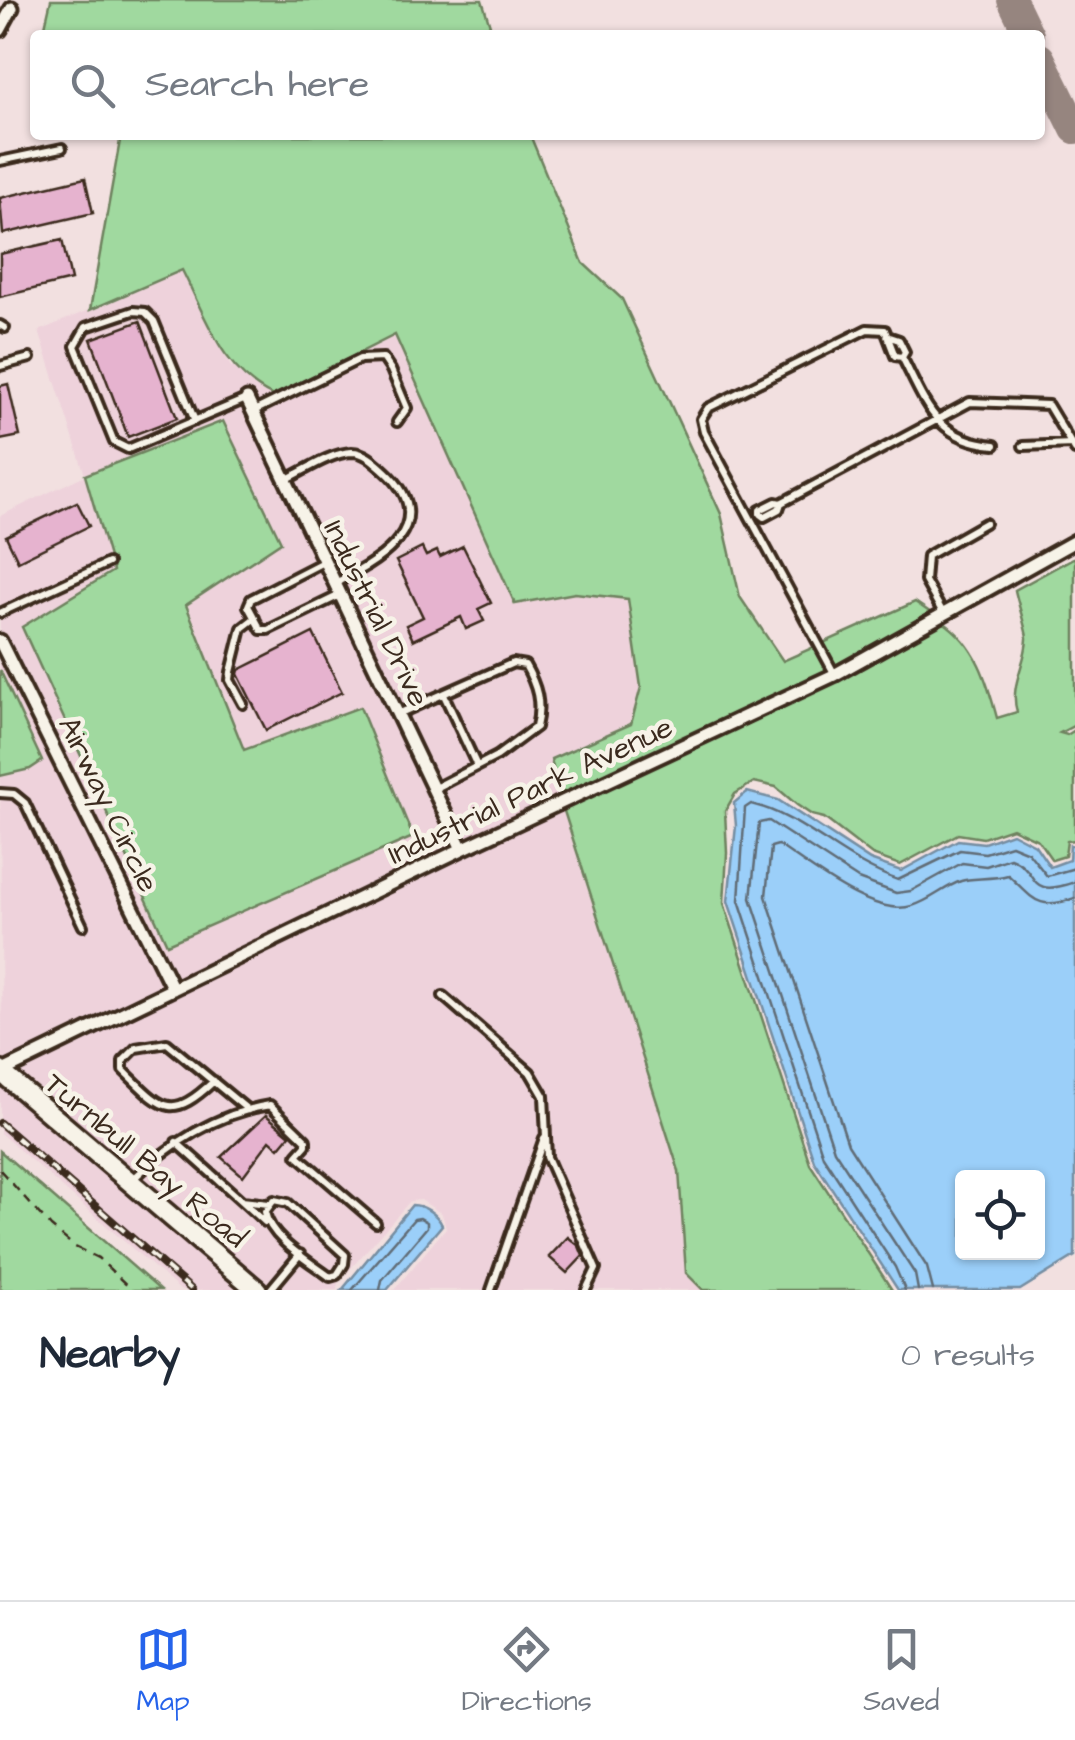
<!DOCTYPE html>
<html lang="en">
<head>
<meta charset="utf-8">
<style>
	:root { --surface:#fff; --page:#f2f2f3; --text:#1f2937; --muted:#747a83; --line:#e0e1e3; --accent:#2563eb }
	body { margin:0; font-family:"Architects Daughter",sans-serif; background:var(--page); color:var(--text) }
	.controls { position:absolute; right:30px; bottom:30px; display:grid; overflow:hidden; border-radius:10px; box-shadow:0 2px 8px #0004 }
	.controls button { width:90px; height:90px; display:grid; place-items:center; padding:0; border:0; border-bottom:2px solid var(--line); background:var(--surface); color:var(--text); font:50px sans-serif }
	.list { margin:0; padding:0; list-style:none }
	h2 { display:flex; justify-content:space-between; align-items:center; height:130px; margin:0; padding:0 40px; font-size:42px }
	h2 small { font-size:32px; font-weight:400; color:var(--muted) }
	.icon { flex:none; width:55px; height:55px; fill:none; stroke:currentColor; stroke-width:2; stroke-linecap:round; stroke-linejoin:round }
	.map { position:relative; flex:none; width:1075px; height:1290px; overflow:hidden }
	.search { position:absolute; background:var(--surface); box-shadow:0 2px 8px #0004; left:30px; right:30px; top:30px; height:110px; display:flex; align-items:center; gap:25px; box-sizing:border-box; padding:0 35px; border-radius:10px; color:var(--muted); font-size:38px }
	.sheet { height:310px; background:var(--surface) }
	nav { display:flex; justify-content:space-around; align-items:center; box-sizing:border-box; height:140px; border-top:2px solid var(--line); background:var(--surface); font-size:28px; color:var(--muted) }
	nav a { display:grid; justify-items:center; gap:5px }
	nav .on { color:var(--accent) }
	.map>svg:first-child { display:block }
	.built { fill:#eed2db; fill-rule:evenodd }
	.green { fill:#a0d99f; stroke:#6e825e; stroke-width:2.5 }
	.water { fill:#9bcff9; stroke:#758da1; stroke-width:2.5; fill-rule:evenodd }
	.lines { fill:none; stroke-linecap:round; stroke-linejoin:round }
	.shore { stroke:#616c76; stroke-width:2.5 }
	.taxiway { stroke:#96857f; stroke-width:30 }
	.building { fill:#e6b3cf; stroke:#3b2a1e; stroke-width:2.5 }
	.lane-casing { stroke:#3b2a1e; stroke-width:14 }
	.street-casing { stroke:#3b2a1e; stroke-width:19 }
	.secondary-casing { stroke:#3b2a1e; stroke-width:25 }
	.path { stroke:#3b2a1e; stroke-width:2.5; stroke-dasharray:10 8; stroke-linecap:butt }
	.lane { stroke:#f7f3e8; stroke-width:6 }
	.street { stroke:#f7f3e8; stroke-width:11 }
	.secondary { stroke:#f7f3e8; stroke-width:18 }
	.rail-casing { stroke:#3b2a1e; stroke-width:8 }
	.rail { stroke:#f7f3e8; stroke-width:4; stroke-dasharray:11; stroke-linecap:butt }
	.labels { text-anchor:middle; stroke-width:9; stroke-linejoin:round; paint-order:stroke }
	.street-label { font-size:30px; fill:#3b2a1e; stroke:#f7f3e8 }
</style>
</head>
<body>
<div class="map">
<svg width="1075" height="1290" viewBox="0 0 1075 1290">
	<rect width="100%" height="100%" fill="#f2e0e0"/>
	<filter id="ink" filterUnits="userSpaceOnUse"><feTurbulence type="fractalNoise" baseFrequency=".01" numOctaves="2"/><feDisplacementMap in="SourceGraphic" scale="20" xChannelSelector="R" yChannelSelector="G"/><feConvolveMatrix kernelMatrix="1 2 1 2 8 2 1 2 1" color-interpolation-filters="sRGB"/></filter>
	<g filter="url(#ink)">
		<path class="built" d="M182 270 231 367 394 334 515 603 575 593 628 598 641 688 631 724 552 760 560 795 465 840 248 390 239 397 454 845 175 980 0 628V516L85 475 39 331ZM114 571 186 605 244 750 22 627Z
			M0 655 164 985 2 1064 0 776 42 761 0 670Z
			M563 808 679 1171 686 1273 703 1290H394L446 1228 442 1214 421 1200 410 1201 338 1283 337 1290H267L13 1073Z
			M0 1079 248 1290H180L0 1133Z"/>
		<path class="green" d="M51 0H482L493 35H43Z
			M121 135H530L583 263 622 299 721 514 740 597 783 661 915 602 931 613 832 669 560 795 551 759 631 724 641 687 628 599 575 593 515 604 395 335 273 396C221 370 207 319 182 270L90 310Z
			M223 421 281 542 186 605 244 750 360 707 413 837 167 944 22 627 113 571 85 475Z
			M1075 557V725L1060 733 1067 735 1075 730V840L1067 841 1065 856 1052 860 1038 840 1012 828 983 838 958 834 900 865 872 855 824 818 812 815 797 805 776 787 754 782 735 794 725 811 727 853 724 903 810 1164 892 1290H703L686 1273 679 1171 563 808 836 681 943 622C977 645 987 681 997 718L1017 712C1009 686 1026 664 1027 639 1028 634 1017 601 1015 590Z
			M0 670 42 761 30 769 0 776Z
			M0 1151 160 1290H0Z"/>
		<path class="water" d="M747 792 778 800 870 860 901 871 958 840 984 843 1012 833 1035 845 1050 867 1069 860 1070 845 1075 846V1256L1020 1290H898L814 1161 728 901 736 826 734 803ZM962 1178H1038V1252H962Z
			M412 1205C424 1205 437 1214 442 1225L387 1290H342Z"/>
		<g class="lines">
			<path class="shore" d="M352 1290 414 1219 420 1218 427 1222V1227L382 1280 380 1290
				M905 1290 895 1267 823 1156 739 900 745 808 751 804C803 816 843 862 898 880L960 850 985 853 1011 845 1028 852 1047 876 1075 868
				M918 1290 915 1274 834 1150 751 898 759 823 769 821 858 879 896 893 911 891 962 863 986 866 1010 858C1043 871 1023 900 1075 882
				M933 1290 927 1267 848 1144 766 896 771 847 778 845C809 865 873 918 912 906 930 901 944 887 961 881 971 877 991 880 1008 875 1033 897 1036 912 1075 898"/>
			<path class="taxiway" d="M1012 0 1029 35
				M1040 58 1075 129"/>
		</g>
		<path class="building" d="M85 178 93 213 3 234 0 198Z
			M62 240 71 280 0 297V254Z
			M140 321 177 418 128 437 91 339Z
			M8 384 20 436 0 440V386Z
			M77 502 89 526 18 561 6 536Z
			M463 546 491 603 478 609 484 621 466 629 461 617 413 640 406 625 423 617 396 561 422 548 426 556 437 551 440 557Z
			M313 633 342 692 266 730 238 674 239 670Z
			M266 1115 290 1135 279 1148 270 1140 243 1176 221 1157Z
			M568 1237 579 1246 583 1256 567 1273 549 1257Z"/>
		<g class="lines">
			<g class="lane-casing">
				<path id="lane" d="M0 161 62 148
					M0 325 5 328
					M902 357C926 404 936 440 995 445
					M0 366 30 358
					M254 411 360 359 383 358 391 370 407 408 397 422
					M195 421 154 321 145 312 133 311 86 327 75 346 114 442 128 449 246 399
					M1023 446 1072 444
					M287 479C306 470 330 453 352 452 365 452 375 462 385 471 442 523 382 561 335 583
					M781 503 779 509 764 517 760 514V510L776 502 781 503 970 402 1048 405 1075 450
					M323 562 251 599 248 606 261 630H268L340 595
					M0 613 108 563
					M943 613 925 581 927 556 985 523
					M834 673 704 432 701 419 708 408 867 329 885 330 895 356 902 357 905 352 899 340 890 337
					M444 695 477 766
					M243 704 230 680 231 672 242 628 255 618
					M398 714 513 663 525 665C537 686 542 703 536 727L497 756 435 788
					M0 793 14 794 25 803 83 926
					M443 996 530 1072 544 1096 547 1157 596 1269 586 1290
					M214 1081C170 1122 163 1109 123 1070V1061L136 1048 167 1043 248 1110
					M176 1142 242 1201
					M131 1181C168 1145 217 1113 270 1105L306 1140V1145L297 1155 376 1223
					M274 1200 288 1203 345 1255 344 1264 337 1275 330 1277C309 1261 270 1239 265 1212Z
					M265 1222 242 1201 269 1204
					M270 1290 300 1254
					M491 1290 544 1138"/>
			</g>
			<g class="street-casing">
				<path id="street" d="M0 30 12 8
					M247 399 462 849
					M0 641 173 989
					M1 1072 462 849 834 675 1075 541"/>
			</g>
			<g class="secondary-casing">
				<path id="secondary" d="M0 1071 257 1290"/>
			</g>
			<path class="path" d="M0 1170 51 1227 75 1247 98 1258 132 1290"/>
			<use href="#lane" class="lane"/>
			<use href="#street" class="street"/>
			<use href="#secondary" class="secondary"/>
			<g class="rail-casing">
				<path id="rail" d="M0 1123 192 1290"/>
			</g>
			<use href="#rail" class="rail"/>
		</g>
	</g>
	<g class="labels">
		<g class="street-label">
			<text transform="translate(377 613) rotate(64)" y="10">Industrial Drive</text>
			<text transform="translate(530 790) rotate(-25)" y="10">Industrial Park Avenue</text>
			<text transform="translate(109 804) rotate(64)" y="10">Airway Circle</text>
			<text transform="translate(146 1160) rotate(40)" y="10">Turnbull Bay Road</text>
		</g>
	</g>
</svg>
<div class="controls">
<button><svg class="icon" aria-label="locate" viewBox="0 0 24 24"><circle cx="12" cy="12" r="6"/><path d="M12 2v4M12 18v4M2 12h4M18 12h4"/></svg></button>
</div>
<div class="search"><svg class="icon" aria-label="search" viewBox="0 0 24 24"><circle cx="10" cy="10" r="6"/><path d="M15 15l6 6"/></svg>Search here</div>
</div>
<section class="sheet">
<h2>Nearby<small>0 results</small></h2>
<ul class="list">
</ul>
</section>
<nav>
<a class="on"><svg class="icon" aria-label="map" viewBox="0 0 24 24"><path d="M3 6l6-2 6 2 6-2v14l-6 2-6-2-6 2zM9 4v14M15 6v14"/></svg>Map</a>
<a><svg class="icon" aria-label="directions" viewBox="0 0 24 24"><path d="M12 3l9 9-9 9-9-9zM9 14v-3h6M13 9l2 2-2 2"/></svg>Directions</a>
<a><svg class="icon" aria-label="saved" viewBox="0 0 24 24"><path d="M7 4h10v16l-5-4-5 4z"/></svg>Saved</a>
</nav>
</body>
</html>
